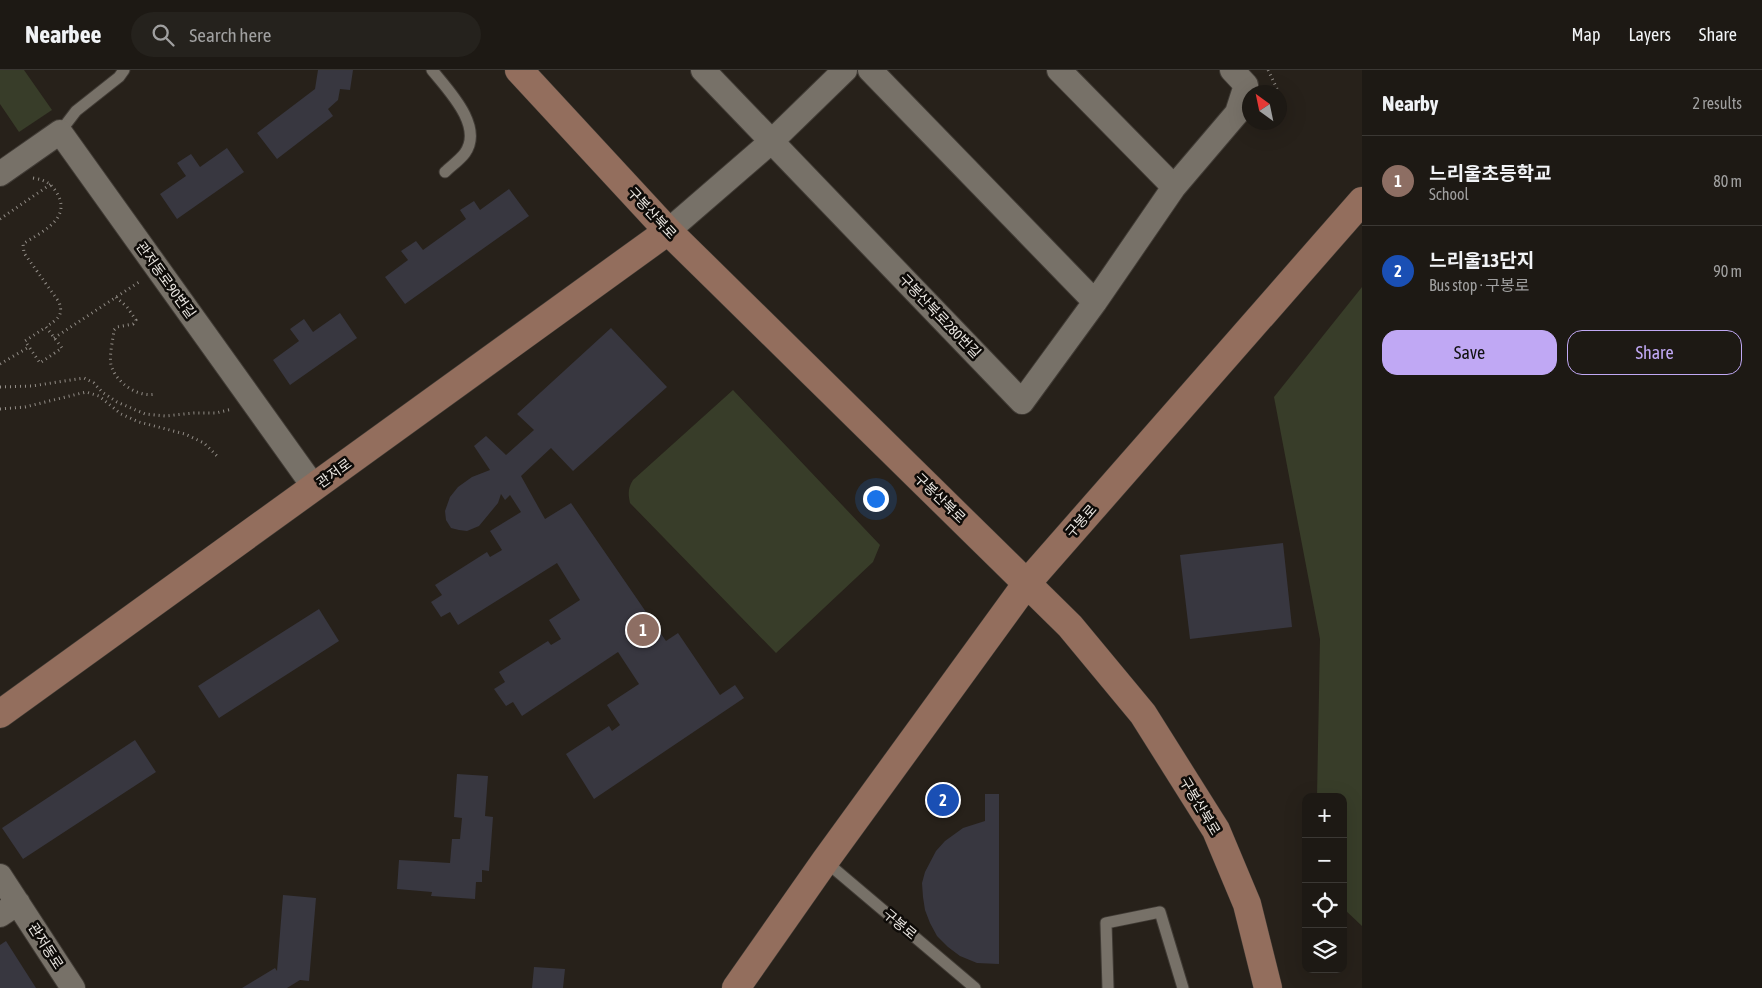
<!DOCTYPE html>
<html lang="en">
<head>
<meta charset="utf-8">
<style>
	:root { --surface:#1d1914; --page:#25221d; --text:#f1f3f6; --muted:#a0a0a0; --line:#3b3834; --accent:#c0a8f4 }
	body { margin:0; font-family:"Asap Condensed","Noto Sans KR",sans-serif; background:var(--page); color:var(--text) }
	.controls { position:absolute; right:15px; bottom:15px; display:grid; overflow:hidden; border-radius:10px; box-shadow:0 5px 20px #0002 }
	.controls button { width:45px; height:45px; display:grid; place-items:center; padding:0; border:0; border-bottom:1px solid var(--line); background:var(--surface); color:var(--text); font:25px sans-serif }
	.compass { position:absolute; left:1242px; top:15px; width:45px; height:45px; border-radius:50%; background:var(--surface); box-shadow:0 5px 20px #0002; rotate:327deg }
	.you { position:absolute; left:875px; top:428px; width:18px; height:18px; margin:-12px; border:4px solid #fff; border-radius:50%; background:#1a73e8; box-shadow:0 0 0 8px #1a73e833 }
	.badge { display:grid; place-items:center; width:32px; height:32px; border-radius:50%; background:var(--accent); color:#fff; font-size:16px; font-weight:700 }
	.pin { position:absolute; translate:-50% -50%; border:2px solid #fff; box-shadow:0 1px 5px #0006 }
	.list { margin:0; padding:0; list-style:none }
	h2 { display:flex; justify-content:space-between; align-items:center; height:65px; margin:0; padding:0 20px; font-size:21px }
	h2 small { font-size:16px; font-weight:400; color:var(--muted) }
	.list li { display:grid; grid-template-columns:32px 1fr auto; gap:15px; align-items:center; box-sizing:border-box; height:90px; padding:0 20px; border-top:1px solid var(--line) }
	.list b { display:block; font-size:19px; white-space:nowrap }
	.list p { margin:0; font-size:16px; white-space:nowrap; color:var(--muted) }
	.list em { font-size:16px; font-style:normal; color:var(--muted) }
	.actions { display:flex; gap:10px; padding:15px 20px }
	.actions a { flex:1; padding:11px 0; border:1px solid var(--accent); border-radius:15px; text-align:center; font-size:18px; color:var(--accent) }
	.actions .main { background:var(--accent); color:#111 }
	.icon { flex:none; width:28px; height:28px; fill:none; stroke:currentColor; stroke-width:2; stroke-linecap:round; stroke-linejoin:round }
	.map { position:relative; flex:none; width:1362px; height:918px; overflow:hidden }
	header { display:flex; align-items:center; gap:30px; box-sizing:border-box; height:70px; padding:0 25px; background:var(--surface); border-bottom:1px solid var(--line) }
	header strong { font-size:24px }
	nav { display:flex; gap:28px; margin-inline-start:auto; font-size:18px }
	.search { width:350px; height:45px; background:var(--page); display:flex; align-items:center; gap:12px; box-sizing:border-box; padding:0 18px; border-radius:28px; color:var(--muted); font-size:19px }
	main { display:flex }
	aside { flex:1; background:var(--surface) }
	.map>svg:first-child { display:block }
	.green { fill:#383d29 }
	.building { fill:#383740 }
	.lines { fill:none; stroke-linecap:round; stroke-linejoin:round }
	.lane-casing { stroke:#403b35; stroke-width:13 }
	.street-casing { stroke:#403b35; stroke-width:26 }
	.secondary-casing { stroke:#403b35; stroke-width:29 }
	.path { stroke:#928d87; stroke-width:3; stroke-dasharray:1 4; stroke-linecap:butt }
	.lane { stroke:#777168; stroke-width:11 }
	.street { stroke:#777168; stroke-width:24 }
	.secondary { stroke:#936e5d; stroke-width:28 }
	.labels { text-anchor:middle; stroke-width:5; stroke-linejoin:round; paint-order:stroke }
	.street-label { font-size:14px; fill:#eae6e1; stroke:#0e0b08 }
</style>
</head>
<body>
<header>
<strong>Nearbee</strong>
<div class="search"><svg class="icon" aria-label="search" viewBox="0 0 24 24"><circle cx="10" cy="10" r="6"/><path d="M15 15l6 6"/></svg>Search here</div>
<nav><a>Map</a><a>Layers</a><a>Share</a></nav>
</header>
<main>
<div class="map">
<svg width="1362" height="918" viewBox="0 0 1362 918">
	<rect width="100%" height="100%" fill="#27211a"/>
	<path class="green" d="M0 0H24L52 40 19 62 0 34Z
		M1362 217V856L1343 838V727H1317L1320 569 1274 327Z
		M733 320 880 475 873 492 776 583 630 433C628 424 628 418 633 410Z"/>
	<path class="building" d="M318 0H353L350 20 340 19 338 30 328 39 333 46 277 89 257 63 315 19Z
		M227 78 244 102 177 149 160 124 186 106 177 93 191 84 200 97Z
		M509 119 529 146 405 234 385 207 408 190 401 181 416 171 423 180 466 149 460 140 474 131 480 140Z
		M340 243 357 268 290 315 273 290 299 271 290 259 304 249 313 262Z
		M611 258 667 317 573 401 551 378 521 406 545 449 571 433 666 571 678 563 720 625 735 615 744 628 594 729 566 684 609 656 612 661 620 655 607 635 639 614 618 582 522 646 513 632 506 636 494 619 505 612 499 602 548 571 551 575 561 569 549 550 580 530 557 493 458 555 450 542 441 547 431 532 442 525 435 515 487 482 490 487 502 480 490 461 521 442 510 425 505 430 501 424 498 433 479 456 467 461 459 460 451 458 446 450 445 441 450 427 458 417 472 407 490 400 474 376 486 366 506 385 534 360 517 344Z
		M1283 473 1292 557 1190 569 1180 485Z
		M319 539 339 571 219 648 198 616Z
		M135 670 156 702 23 789 2 758Z
		M457 704 488 706 485 746 493 747 489 801 482 800V812H476L475 829 431 826 432 822 397 819 399 790 450 793 452 769H460L462 748 454 747Z
		M985 724H999V894L977 893 960 886 948 877 937 866 930 853 925 840 923 827 922 813 925 802 936 781 945 771 963 758 985 751Z
		M283 825 316 828 309 911 300 910 287 918H242L275 898 277 901Z
		M6 871 36 918H0V875Z
		M534 897 565 899 563 918H532Z"/>
	<g class="lines">
		<g class="lane-casing">
			<path id="lane" d="M432 0C448 20 484 56 465 83 460 90 451 96 445 102
				M60 62 76 41 119 7 124 0
				M825 791 975 918
				M1108 918 1106 853 1160 842 1183 918"/>
		</g>
		<g class="street-casing">
			<path id="street" d="M703 0 1022 332 1095 232 1174 117 1237 43 1246 15 1232 0
				M870 0 1095 232
				M1059 0 1174 117
				M0 104 60 62 314 417
				M668 161 772 71 845 0
				M0 806 73 918
				M0 845 18 833"/>
		</g>
		<g class="secondary-casing">
			<path id="secondary" d="M519 0 668 161 1070 556 1143 644 1216 760 1247 834 1268 918
				M0 644 668 161
				M736 918 825 791 1027 513 1362 131"/>
		</g>
		<path class="path" d="M1268 0 1280 25
			M33 108C46 110 52 114 58 125 71 150 39 163 23 174L24 183 59 232C64 246 57 249 46 257
			M0 149 51 114
			M116 227 127 237 136 250 133 254 117 257 114 260C113 270 109 285 111 295 116 313 138 328 156 324
			M46 257 62 278 40 293 25 271Z
			M54 268 139 212
			M0 294 29 277
			M0 317 32 316 84 308 94 313 102 322 117 332 145 344 165 346 194 343H216L232 339
			M0 339 25 337 86 322 99 326 121 344 139 352 185 364 204 373 219 388"/>
		<use href="#lane" class="lane"/>
		<use href="#street" class="street"/>
		<use href="#secondary" class="secondary"/>
	</g>
	<g class="labels">
		<g class="street-label">
			<text transform="translate(652 143) rotate(47)" y="5">구봉산북로</text>
			<text transform="translate(166 210) rotate(54)" y="5">관저동로90번길</text>
			<text transform="translate(940 246) rotate(46)" y="5">구봉산북로280번길</text>
			<text transform="translate(334 403) rotate(-36)" y="5">관저로</text>
			<text transform="translate(940 428) rotate(44)" y="5">구봉산북로</text>
			<text transform="translate(1081 451) rotate(-49)" y="5">구봉로</text>
			<text transform="translate(1200 736) rotate(59)" y="5">구봉산북로</text>
			<text transform="translate(900 854) rotate(40)" y="5">구봉로</text>
			<text transform="translate(46 876) rotate(57)" y="5">관저동로</text>
		</g>
	</g>
</svg>
<div class="controls">
<button>+</button>
<button>−</button>
<button><svg class="icon" aria-label="locate" viewBox="0 0 24 24"><circle cx="12" cy="12" r="6"/><path d="M12 2v4M12 18v4M2 12h4M18 12h4"/></svg></button>
<button><svg class="icon" aria-label="layers" viewBox="0 0 24 24"><path d="M12 4l9 5-9 5-9-5zM3 14l9 5 9-5"/></svg></button>
</div>
<svg class="compass" viewBox="-18 -18 36 36"><path d="M0-13l5 13h-10z" fill="#e53935"/><path d="M0 13l5-13h-10z" fill="#a0a0a0"/></svg>
<div class="you"></div>
<div class="pin badge" style="left:643px;top:560px;background:#8d6e63">1</div>
<div class="pin badge" style="left:943px;top:730px;background:#1a4fb4">2</div>
</div>
<aside>
<h2>Nearby<small>2 results</small></h2>
<ul class="list">
<li><span class="badge" style="background:#8d6e63">1</span><div><b>느리울초등학교</b><p>School</p></div><em>80 m</em></li>
<li><span class="badge" style="background:#1a4fb4">2</span><div><b>느리울13단지</b><p>Bus stop · 구봉로</p></div><em>90 m</em></li>
</ul>
<div class="actions"><a class="main">Save</a><a>Share</a></div>
</aside>
</main>
</body>
</html>
